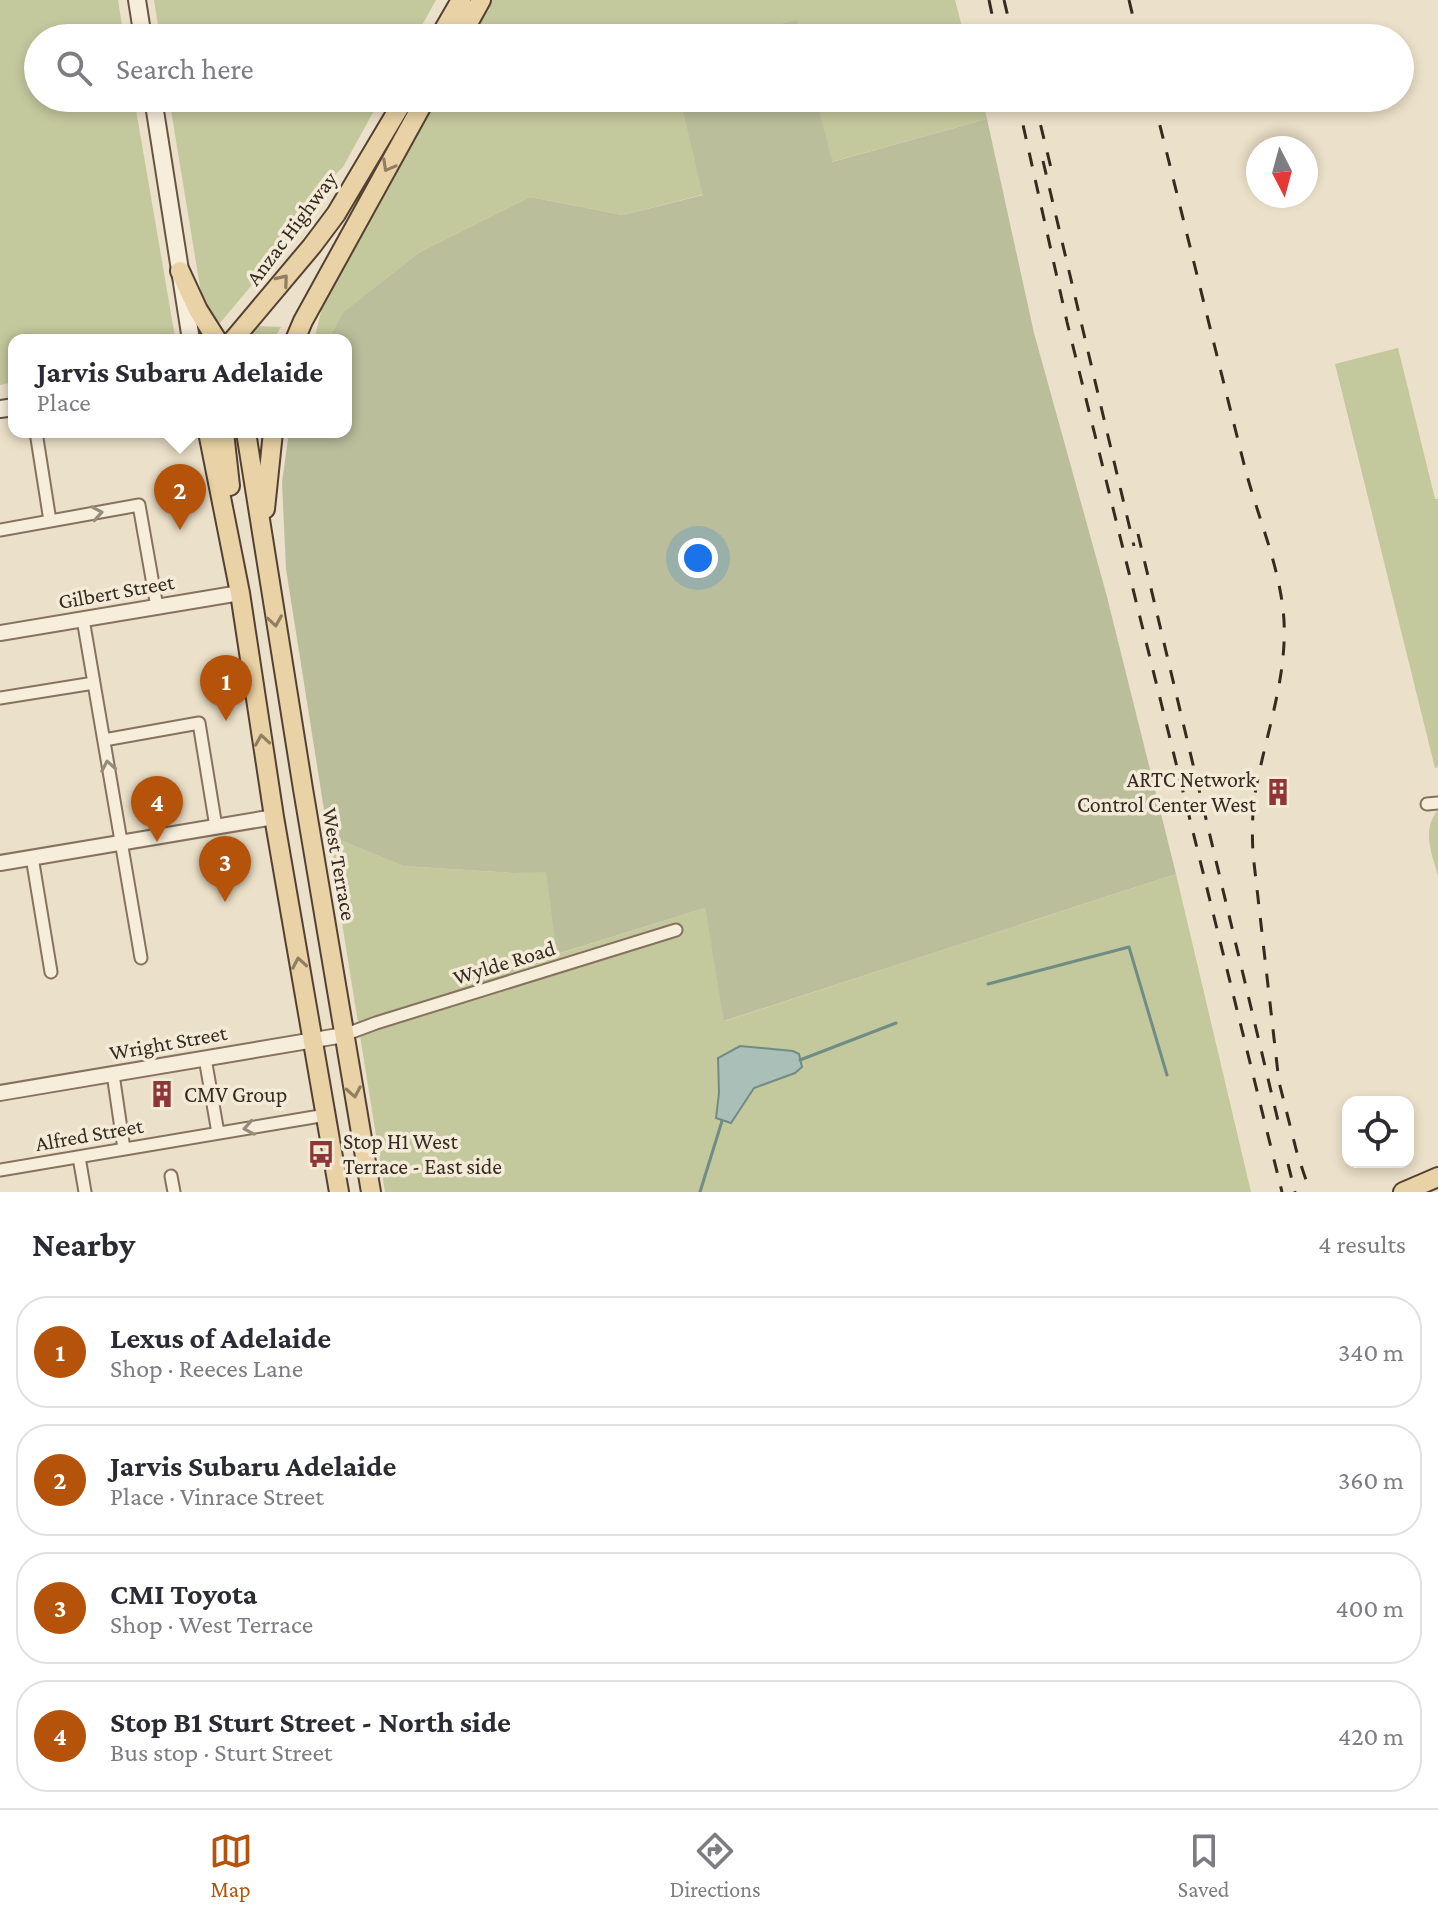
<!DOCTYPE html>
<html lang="en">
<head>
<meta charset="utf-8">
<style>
	:root { --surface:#fff; --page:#f7f7f7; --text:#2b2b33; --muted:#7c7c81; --line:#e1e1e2; --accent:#b45309 }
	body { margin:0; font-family:"Crimson Pro",serif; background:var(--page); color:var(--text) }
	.controls { position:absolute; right:24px; bottom:24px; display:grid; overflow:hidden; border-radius:16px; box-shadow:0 4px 12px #0003 }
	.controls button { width:72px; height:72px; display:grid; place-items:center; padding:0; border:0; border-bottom:2px solid var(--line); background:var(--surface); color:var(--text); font:40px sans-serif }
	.compass { position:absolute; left:1246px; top:136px; width:72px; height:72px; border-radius:50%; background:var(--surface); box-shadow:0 4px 12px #0003; rotate:174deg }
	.you { position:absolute; left:698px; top:558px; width:28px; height:28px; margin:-20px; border:6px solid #fff; border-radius:50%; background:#1a73e8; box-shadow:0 0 0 12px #1a73e833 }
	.badge { display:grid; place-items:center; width:52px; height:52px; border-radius:50%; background:var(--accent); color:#fff; font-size:26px; font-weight:700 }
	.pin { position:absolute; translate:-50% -66px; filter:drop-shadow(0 2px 4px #0008) }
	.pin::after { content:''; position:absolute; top:42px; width:28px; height:24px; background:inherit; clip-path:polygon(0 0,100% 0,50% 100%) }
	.popup { position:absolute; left:8px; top:334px; width:344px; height:104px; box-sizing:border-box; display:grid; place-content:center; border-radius:16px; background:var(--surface); filter:drop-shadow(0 2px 6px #0005); font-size:26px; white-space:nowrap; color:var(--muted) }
	.popup b { font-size:30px; color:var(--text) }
	.popup::after { content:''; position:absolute; left:50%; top:100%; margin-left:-16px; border:16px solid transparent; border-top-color:var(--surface) }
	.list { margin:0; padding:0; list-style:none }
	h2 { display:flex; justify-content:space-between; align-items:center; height:104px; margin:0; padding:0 32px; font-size:34px }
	h2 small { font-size:26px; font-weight:400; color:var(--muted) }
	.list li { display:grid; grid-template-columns:52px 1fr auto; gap:24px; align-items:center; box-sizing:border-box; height:112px; margin:0 16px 16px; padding:0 16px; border:2px solid var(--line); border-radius:32px }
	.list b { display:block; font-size:30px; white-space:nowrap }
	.list p { margin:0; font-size:26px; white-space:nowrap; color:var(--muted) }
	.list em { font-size:26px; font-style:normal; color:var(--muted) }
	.icon { flex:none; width:44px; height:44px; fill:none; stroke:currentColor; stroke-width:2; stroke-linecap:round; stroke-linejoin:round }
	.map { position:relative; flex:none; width:1438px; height:1192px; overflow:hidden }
	.search { position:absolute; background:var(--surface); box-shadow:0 4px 12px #0003; left:24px; right:24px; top:24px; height:88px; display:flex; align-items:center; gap:20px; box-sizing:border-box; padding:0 28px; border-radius:44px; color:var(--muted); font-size:30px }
	.sheet { height:616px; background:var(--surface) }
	nav { display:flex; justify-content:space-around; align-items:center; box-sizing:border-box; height:112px; border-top:2px solid var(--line); background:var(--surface); font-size:22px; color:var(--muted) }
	nav a { display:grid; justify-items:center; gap:4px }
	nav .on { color:var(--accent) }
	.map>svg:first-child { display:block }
	.green { fill:#c4c89d }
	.cemetery { fill:#babe9b }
	.water { fill:#a9bfb8; stroke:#708d85; stroke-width:2 }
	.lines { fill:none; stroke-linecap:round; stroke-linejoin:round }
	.stream { stroke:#708d85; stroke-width:3 }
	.minor-casing { stroke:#85725f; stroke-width:15 }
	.tertiary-casing { stroke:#85725f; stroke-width:18 }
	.secondary-casing { stroke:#675442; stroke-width:20 }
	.primary-casing { stroke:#534133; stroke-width:22 }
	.minor { stroke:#f6eddb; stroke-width:11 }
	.tertiary { stroke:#f6eddb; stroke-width:14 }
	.secondary { stroke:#f6eddb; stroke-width:16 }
	.primary { stroke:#e9d2a5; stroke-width:18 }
	.rail { stroke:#372b21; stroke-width:3; stroke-dasharray:14 14; stroke-linecap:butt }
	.oneway { stroke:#907e63 }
	.oneway2 { stroke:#968c7e }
	.labels { text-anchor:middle; stroke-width:7; stroke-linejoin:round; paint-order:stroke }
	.street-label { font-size:22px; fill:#372b21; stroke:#f3ead7 }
	.poi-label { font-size:22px; fill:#372b21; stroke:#f3ead7; text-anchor:start }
</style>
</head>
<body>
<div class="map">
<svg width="1438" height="1192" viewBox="0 0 1438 1192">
	<rect width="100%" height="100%" fill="#ebe0c9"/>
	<path class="green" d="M0 0H118L124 38H38V98H134L175 337 174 340H14V382L0 385Z
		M154 0H436L415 38H160Z
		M489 0H955L965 38H467Z
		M169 98H381L343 167 336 174 319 205 220 323 206 309 200 287Z
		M434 98H982L987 119 831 162 623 215 530 197 420 252 343 312 328 340H314L326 292Z
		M256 326 281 327 273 340H248Z
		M1398 348 1435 499H1438V767L1435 768 1335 364Z
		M1438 810V876C1432 854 1421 830 1438 810Z
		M328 835 403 866 512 873 547 871 558 954 705 908 725 1021 1176 874 1251 1192H385Z"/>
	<path class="cemetery" d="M797 20 802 38H725Z
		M680 98H816L832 162 987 119 1034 333 1106 593 1176 874 724 1021 705 908 557 954 546 872 512 873 403 866 328 835 286 569 282 482 289 432H346V340H328L343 312 420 252 530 197 623 215 703 195Z"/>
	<path class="water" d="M740 1046 793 1051 799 1054 802 1067 795 1073 754 1088 731 1123 716 1118 719 1093 718 1058Z"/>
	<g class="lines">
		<path class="stream" d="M988 984 1129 947 1167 1075
			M800 1060 896 1023
			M700 1192 722 1121"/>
		<g class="minor-casing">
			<path id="minor" d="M36 432 50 521
				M0 530 139 505 157 607
				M83 619 141 958
				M0 698 94 683
				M104 740 199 723 216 827
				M1427 804 1438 803
				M32 857 51 972
				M344 1035 376 1023 676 930
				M205 1058 218 1133
				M113 1074 124 1149
				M79 1157 85 1192
				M0 1170 326 1115
				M171 1176 174 1192"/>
		</g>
		<g class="tertiary-casing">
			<path id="tertiary" d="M0 633 240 593
				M0 863 274 817
				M0 1093 344 1035"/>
		</g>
		<g class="secondary-casing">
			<path id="secondary" d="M137 0 143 38
				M153 98 191 340
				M0 409 14 407"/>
		</g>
		<g class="primary-casing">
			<path id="primary" d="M439 38 461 0
				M460 38 481 0
				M180 271 198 310 217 340
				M233 340 312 246 336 214 405 98
				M295 340 303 321 426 98
				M208 432 240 593 274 817 339 1192
				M224 432 230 486
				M246 432 303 789 371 1192
				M265 509 273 432
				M1403 1192 1438 1177"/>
		</g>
		<use href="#minor" class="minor"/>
		<use href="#tertiary" class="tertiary"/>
		<use href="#secondary" class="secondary"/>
		<use href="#primary" class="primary"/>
		<path class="rail" d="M989 0 997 38
			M1004 0 1013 38
			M1129 0 1138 38
			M1017 98 1067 322 1282 1192
			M1034 98 1052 172
			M1153 98C1184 221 1214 345 1245 468 1258 518 1281 569 1284 621 1287 680 1265 736 1255 794 1252 814 1252 834 1253 854L1279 1082 1297 1153 1310 1192
			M1043 161 1134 546
			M1138 534 1280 1129
			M1288 1164 1295 1192"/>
	</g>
	<defs><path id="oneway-chevron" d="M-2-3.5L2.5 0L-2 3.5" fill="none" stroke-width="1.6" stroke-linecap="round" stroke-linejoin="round" transform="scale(2)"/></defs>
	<g class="oneway">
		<use href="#oneway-chevron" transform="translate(388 166) rotate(119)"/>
		<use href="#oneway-chevron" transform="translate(283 280) rotate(-50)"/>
		<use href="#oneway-chevron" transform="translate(275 621) rotate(81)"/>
		<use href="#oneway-chevron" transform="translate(262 740) rotate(-99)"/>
		<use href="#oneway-chevron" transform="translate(299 963) rotate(-100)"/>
		<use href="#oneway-chevron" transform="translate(354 1092) rotate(80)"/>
	</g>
	<g class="oneway2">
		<use href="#oneway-chevron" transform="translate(97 513) rotate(-10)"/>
		<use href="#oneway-chevron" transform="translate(108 766) rotate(-100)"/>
		<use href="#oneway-chevron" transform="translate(249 1128) rotate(170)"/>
	</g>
	<defs>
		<g id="building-bare" transform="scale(2.16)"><path d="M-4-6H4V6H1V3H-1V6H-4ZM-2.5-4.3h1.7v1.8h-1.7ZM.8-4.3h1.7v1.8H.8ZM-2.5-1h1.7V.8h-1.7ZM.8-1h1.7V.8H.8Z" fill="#8e3537" stroke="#f3ead7" stroke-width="2.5" paint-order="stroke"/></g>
		<g id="bus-bare" transform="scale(2.16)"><path d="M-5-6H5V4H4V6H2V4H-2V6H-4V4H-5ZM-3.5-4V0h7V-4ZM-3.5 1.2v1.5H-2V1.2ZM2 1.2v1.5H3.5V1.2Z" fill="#8e3537" stroke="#f3ead7" stroke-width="2.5" paint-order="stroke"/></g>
	</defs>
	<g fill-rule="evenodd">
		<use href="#building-bare" x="1278" y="792"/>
		<use href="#building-bare" x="162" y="1094"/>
		<use href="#bus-bare" x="321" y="1154"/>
	</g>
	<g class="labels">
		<g class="street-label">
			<text transform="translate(291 228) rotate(-53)" y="8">Anzac Highway</text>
			<text transform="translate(116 591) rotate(-10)" y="8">Gilbert Street</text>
			<text transform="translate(340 864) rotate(80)" y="8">West Terrace</text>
			<text transform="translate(504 962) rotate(-17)" y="8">Wylde Road</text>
			<text transform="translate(168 1042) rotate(-10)" y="8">Wright Street</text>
			<text transform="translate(89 1134) rotate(-10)" y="8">Alfred Street</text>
		</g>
		<g class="poi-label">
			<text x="1256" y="787" text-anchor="end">ARTC Network<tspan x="1256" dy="25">Control Center West</tspan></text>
			<text x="184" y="1102">CMV Group</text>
			<text x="343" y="1149">Stop H1 West<tspan x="343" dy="25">Terrace - East side</tspan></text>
		</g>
	</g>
</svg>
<div class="controls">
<button><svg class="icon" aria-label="locate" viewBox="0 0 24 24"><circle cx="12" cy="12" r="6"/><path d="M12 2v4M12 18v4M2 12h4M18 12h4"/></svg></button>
</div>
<svg class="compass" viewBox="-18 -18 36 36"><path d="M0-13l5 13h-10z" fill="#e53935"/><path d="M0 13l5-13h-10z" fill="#7c7c81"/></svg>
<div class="you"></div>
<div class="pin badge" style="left:226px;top:721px">1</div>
<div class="pin badge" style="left:180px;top:530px">2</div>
<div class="popup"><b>Jarvis Subaru Adelaide</b>Place</div>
<div class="pin badge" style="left:225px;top:902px">3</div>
<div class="pin badge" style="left:157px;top:842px">4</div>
<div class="search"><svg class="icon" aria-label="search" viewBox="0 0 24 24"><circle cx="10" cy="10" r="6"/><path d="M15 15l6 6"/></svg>Search here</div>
</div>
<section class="sheet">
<h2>Nearby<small>4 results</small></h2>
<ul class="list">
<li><span class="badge">1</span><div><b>Lexus of Adelaide</b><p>Shop · Reeces Lane</p></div><em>340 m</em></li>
<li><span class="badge">2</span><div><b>Jarvis Subaru Adelaide</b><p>Place · Vinrace Street</p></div><em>360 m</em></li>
<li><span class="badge">3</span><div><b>CMI Toyota</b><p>Shop · West Terrace</p></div><em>400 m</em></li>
<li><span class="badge">4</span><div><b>Stop B1 Sturt Street - North side</b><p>Bus stop · Sturt Street</p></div><em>420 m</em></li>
</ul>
</section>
<nav>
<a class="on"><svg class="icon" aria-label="map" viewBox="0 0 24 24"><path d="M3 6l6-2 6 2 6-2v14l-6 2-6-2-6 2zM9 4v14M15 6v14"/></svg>Map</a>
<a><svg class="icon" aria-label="directions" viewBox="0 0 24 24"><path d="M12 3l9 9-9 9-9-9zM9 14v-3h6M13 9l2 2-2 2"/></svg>Directions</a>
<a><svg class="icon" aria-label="saved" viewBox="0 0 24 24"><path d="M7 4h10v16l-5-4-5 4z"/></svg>Saved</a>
</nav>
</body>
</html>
